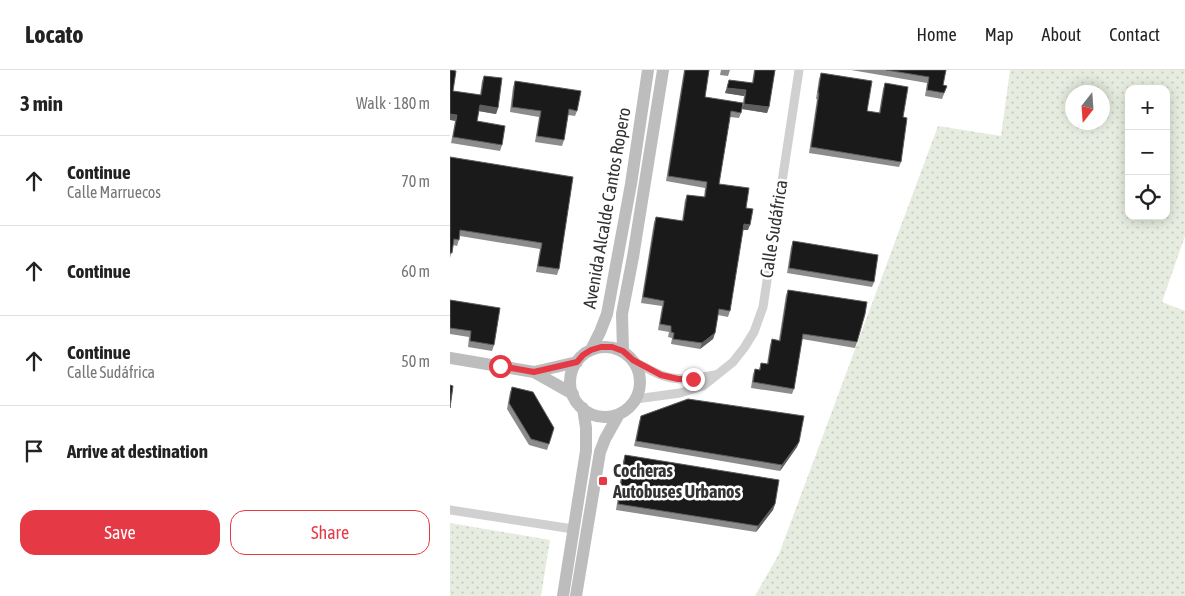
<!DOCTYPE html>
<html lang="en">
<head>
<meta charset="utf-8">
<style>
	:root { --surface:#fff; --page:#f6f6f6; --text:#222; --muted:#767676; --line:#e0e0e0; --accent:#e63946 }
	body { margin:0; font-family:"Asap Condensed",sans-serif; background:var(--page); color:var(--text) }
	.controls { position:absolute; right:15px; top:15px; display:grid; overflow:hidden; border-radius:10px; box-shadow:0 2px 12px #0003 }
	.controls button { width:45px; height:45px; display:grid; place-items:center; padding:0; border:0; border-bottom:1px solid var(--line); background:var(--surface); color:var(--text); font:25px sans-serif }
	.compass { position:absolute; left:615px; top:15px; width:45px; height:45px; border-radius:50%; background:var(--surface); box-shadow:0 2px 12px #0003; rotate:197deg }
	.stop { position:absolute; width:15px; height:15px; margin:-11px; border:4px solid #e63946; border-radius:50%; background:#fff }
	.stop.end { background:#e63946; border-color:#fff; box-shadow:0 1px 5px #0008 }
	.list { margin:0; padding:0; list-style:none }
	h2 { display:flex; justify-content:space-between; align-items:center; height:65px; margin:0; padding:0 20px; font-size:21px }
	h2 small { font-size:16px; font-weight:400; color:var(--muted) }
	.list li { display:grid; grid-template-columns:32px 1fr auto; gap:15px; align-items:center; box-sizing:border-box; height:90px; padding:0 20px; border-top:1px solid var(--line) }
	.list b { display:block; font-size:19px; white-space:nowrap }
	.list p { margin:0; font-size:16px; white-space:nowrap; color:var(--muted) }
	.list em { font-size:16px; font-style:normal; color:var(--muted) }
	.actions { display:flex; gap:10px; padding:15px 20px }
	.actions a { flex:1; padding:11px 0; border:1px solid var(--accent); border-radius:15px; text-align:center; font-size:18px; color:var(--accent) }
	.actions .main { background:var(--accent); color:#fff }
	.icon { flex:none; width:28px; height:28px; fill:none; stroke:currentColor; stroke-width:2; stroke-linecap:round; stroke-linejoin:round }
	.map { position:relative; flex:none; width:735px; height:526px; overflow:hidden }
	header { display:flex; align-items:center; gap:30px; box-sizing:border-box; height:70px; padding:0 25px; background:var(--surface); border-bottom:1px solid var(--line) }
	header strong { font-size:24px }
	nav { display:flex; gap:28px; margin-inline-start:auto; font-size:18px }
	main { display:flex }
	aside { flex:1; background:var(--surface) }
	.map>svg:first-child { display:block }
	.grass { fill:url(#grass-dots); fill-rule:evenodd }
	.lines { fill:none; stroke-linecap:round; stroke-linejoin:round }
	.street { stroke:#d0d0d0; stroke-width:9 }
	.secondary { stroke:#bdbdbd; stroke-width:12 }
	.wall { fill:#8c8c8c }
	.shaded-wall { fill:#5f5f5f }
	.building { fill:#1a1a1a; stroke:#5f5f5f }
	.route { stroke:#e63946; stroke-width:6 }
	.poi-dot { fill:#e63946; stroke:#fff; stroke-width:2 }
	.labels { text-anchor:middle; stroke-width:5; stroke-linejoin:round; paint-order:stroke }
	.street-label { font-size:18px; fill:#333; stroke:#fff }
	.poi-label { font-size:18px; font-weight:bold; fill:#333; stroke:#fff; text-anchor:start }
</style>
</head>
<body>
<header>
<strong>Locato</strong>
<nav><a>Home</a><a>Map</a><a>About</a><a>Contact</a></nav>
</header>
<main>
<aside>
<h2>3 min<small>Walk · 180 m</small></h2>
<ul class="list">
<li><svg class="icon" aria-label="ahead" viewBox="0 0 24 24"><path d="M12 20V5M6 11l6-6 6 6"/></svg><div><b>Continue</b><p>Calle Marruecos</p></div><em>70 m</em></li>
<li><svg class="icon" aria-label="ahead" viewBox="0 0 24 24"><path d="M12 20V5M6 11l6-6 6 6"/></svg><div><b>Continue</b></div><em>60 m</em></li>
<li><svg class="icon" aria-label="ahead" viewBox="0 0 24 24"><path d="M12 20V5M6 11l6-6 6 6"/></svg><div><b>Continue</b><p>Calle Sudáfrica</p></div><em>50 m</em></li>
<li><svg class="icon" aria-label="arrive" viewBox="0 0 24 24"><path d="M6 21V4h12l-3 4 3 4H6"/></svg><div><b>Arrive at destination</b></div></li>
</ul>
<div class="actions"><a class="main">Save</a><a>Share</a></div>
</aside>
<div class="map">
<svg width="735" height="526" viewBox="0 0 735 526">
	<defs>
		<pattern id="grass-dots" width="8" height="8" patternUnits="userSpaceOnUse" patternTransform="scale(1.25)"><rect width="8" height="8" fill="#e6ecdf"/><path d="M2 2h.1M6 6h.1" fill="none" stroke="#c6cbc0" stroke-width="1.8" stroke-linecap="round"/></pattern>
	</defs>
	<rect width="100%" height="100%" fill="#fff"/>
	<path class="grass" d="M560 0H735V166L712 232 735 241V526H305L329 484 488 56 551 66ZM679 19H716V146H679ZM622 22H652V52H622Z
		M0 453 100 470 91 526H0Z"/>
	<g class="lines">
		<path class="street" d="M183 291C192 295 202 302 211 305 229 312 247 308 265 305
			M186 329 230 323 253 316 283 292 294 278 304 262 313 237 349 0
			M0 440 123 459"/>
		<path class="secondary" d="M120 312a35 35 0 1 1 70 0a35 35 0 1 1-70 0Z
			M141 280 150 262 157 244 181 114 198 0
			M173 281 172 244 183 187 213 0
			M0 288 84 302 123 324
			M84 302 127 292
			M113 526 136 381V358L133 338
			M126 526 150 382 155 369 169 344"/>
	</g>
	<path class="wall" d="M234 0H259L255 27 291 43 289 48 280 47 269 114 296 138 298 160H293L280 241 278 247 268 245 265 263 263 269 250 279 221 274 222 268 218 267 219 262 208 260 212 236 191 233 204 152 206 147 232 151 235 130 237 125 254 127 255 118 216 111Z
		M271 0H280L278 6 270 5Z
		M304 0H325L319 37 317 43 292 39 294 26 275 23 279 10 302 13Z
		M401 0H496L493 15 497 16 492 29 475 26 477 13Z
		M371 3 417 41 429 43 433 19 435 13 453 47 451 92 449 97 359 83 367 29H366L369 9Z
		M34 6 48 38 46 44 29 41 27 51 52 75 50 81 1 73 5 51 3 21 30 25 32 11Z
		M65 11 127 41 125 46 118 45 114 70 112 76 85 72 89 47 60 42 63 17Z
		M0 89 123 107 109 199 107 205 86 202 90 179 10 166 7 176 3 175 0 188Z
		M343 171 424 212 422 217 337 203 341 177Z
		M338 220 407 272 405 278 352 269 344 319 342 324 301 318 303 304 305 299H309L311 293 317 294 320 275 322 269 329 270 336 225Z
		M0 230 44 275 42 281 18 277 19 267 0 264Z
		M62 317 99 374 97 380 79 375 57 339 60 322Z
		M191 346 349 372 347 377 330 401 184 376 189 352Z
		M175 385 325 434 323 440 306 462 166 440 173 391Z"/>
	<path class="shaded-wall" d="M277 18 296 20 294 26 275 23Z
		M294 34 319 37 317 43 292 39Z
		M30 35 48 38 46 44 28 41Z
		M0 44 7 45 5 51 0 50Z
		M294 154 300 155 298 160H292Z
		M265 263 263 269 250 279 252 273Z
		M349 372 347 377 330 401 332 395Z
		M325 434 323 440 306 462 308 456Z"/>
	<path class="building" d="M0 0 6 1 3 21 31 25 34 6 52 8 48 38 30 35 27 51 55 56 52 75 3 67 7 45 0 44Z
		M235 0H259L255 27 293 33 291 43 281 41 269 114 299 118 296 138 303 139 300 155 294 154 280 241 269 239 265 263 252 273 223 269 224 263 221 262V256L210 254 214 231 193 227 206 147 233 151 237 125 255 127 257 112 218 106Z
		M305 0H325L319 37 294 34 296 20 277 18 279 10 303 13Z
		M436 0H496L493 15 497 16 494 23 477 20 479 7Z
		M371 3 422 11 417 41 430 43 435 13 458 17 453 47 457 48 451 92 361 77 369 23H368Z
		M65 11 131 21 127 41 119 39 114 70 87 66 91 41 62 37Z
		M0 87 123 107 109 199 88 196 92 173 10 160 9 170 4 169 2 183H0Z
		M343 171 428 185 424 212 339 198Z
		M338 220 417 232 415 244 407 272 353 264 344 319 303 312 305 299 310 300 311 293 318 294 322 269 330 271Z
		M0 230 50 238 44 275 20 271 21 261 0 258Z
		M0 315 3 316 0 338Z
		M62 317 83 322 104 358 99 374 81 369 59 333Z
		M238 329 354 346 349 372 332 395 186 371 191 346Z
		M175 385 329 410 325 434 308 456 168 434Z"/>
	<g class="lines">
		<path class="route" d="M50 296 84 302 127 292 133 285 141 280 151 277H162L173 281 183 290 211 305 228 309H243"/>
	</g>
	<rect class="poi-dot" x="148" y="406" width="10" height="10" rx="2.5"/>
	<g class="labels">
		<g class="street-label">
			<text transform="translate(157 138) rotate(-80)" y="6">Avenida Alcalde Cantos Ropero</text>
			<text transform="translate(324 159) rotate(-81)" y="6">Calle Sudáfrica</text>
		</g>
		<g class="poi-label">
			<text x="163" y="407">Cocheras<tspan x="163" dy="21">Autobuses Urbanos</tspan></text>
		</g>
	</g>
</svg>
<div class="controls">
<button>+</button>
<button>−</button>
<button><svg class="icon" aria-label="locate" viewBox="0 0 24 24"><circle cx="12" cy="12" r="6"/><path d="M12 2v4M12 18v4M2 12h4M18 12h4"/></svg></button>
</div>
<svg class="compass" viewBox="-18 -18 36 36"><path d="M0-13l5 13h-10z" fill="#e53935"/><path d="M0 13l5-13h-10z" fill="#767676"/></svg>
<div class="stop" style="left:50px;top:296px"></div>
<div class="stop end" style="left:243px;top:309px"></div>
</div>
</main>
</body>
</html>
